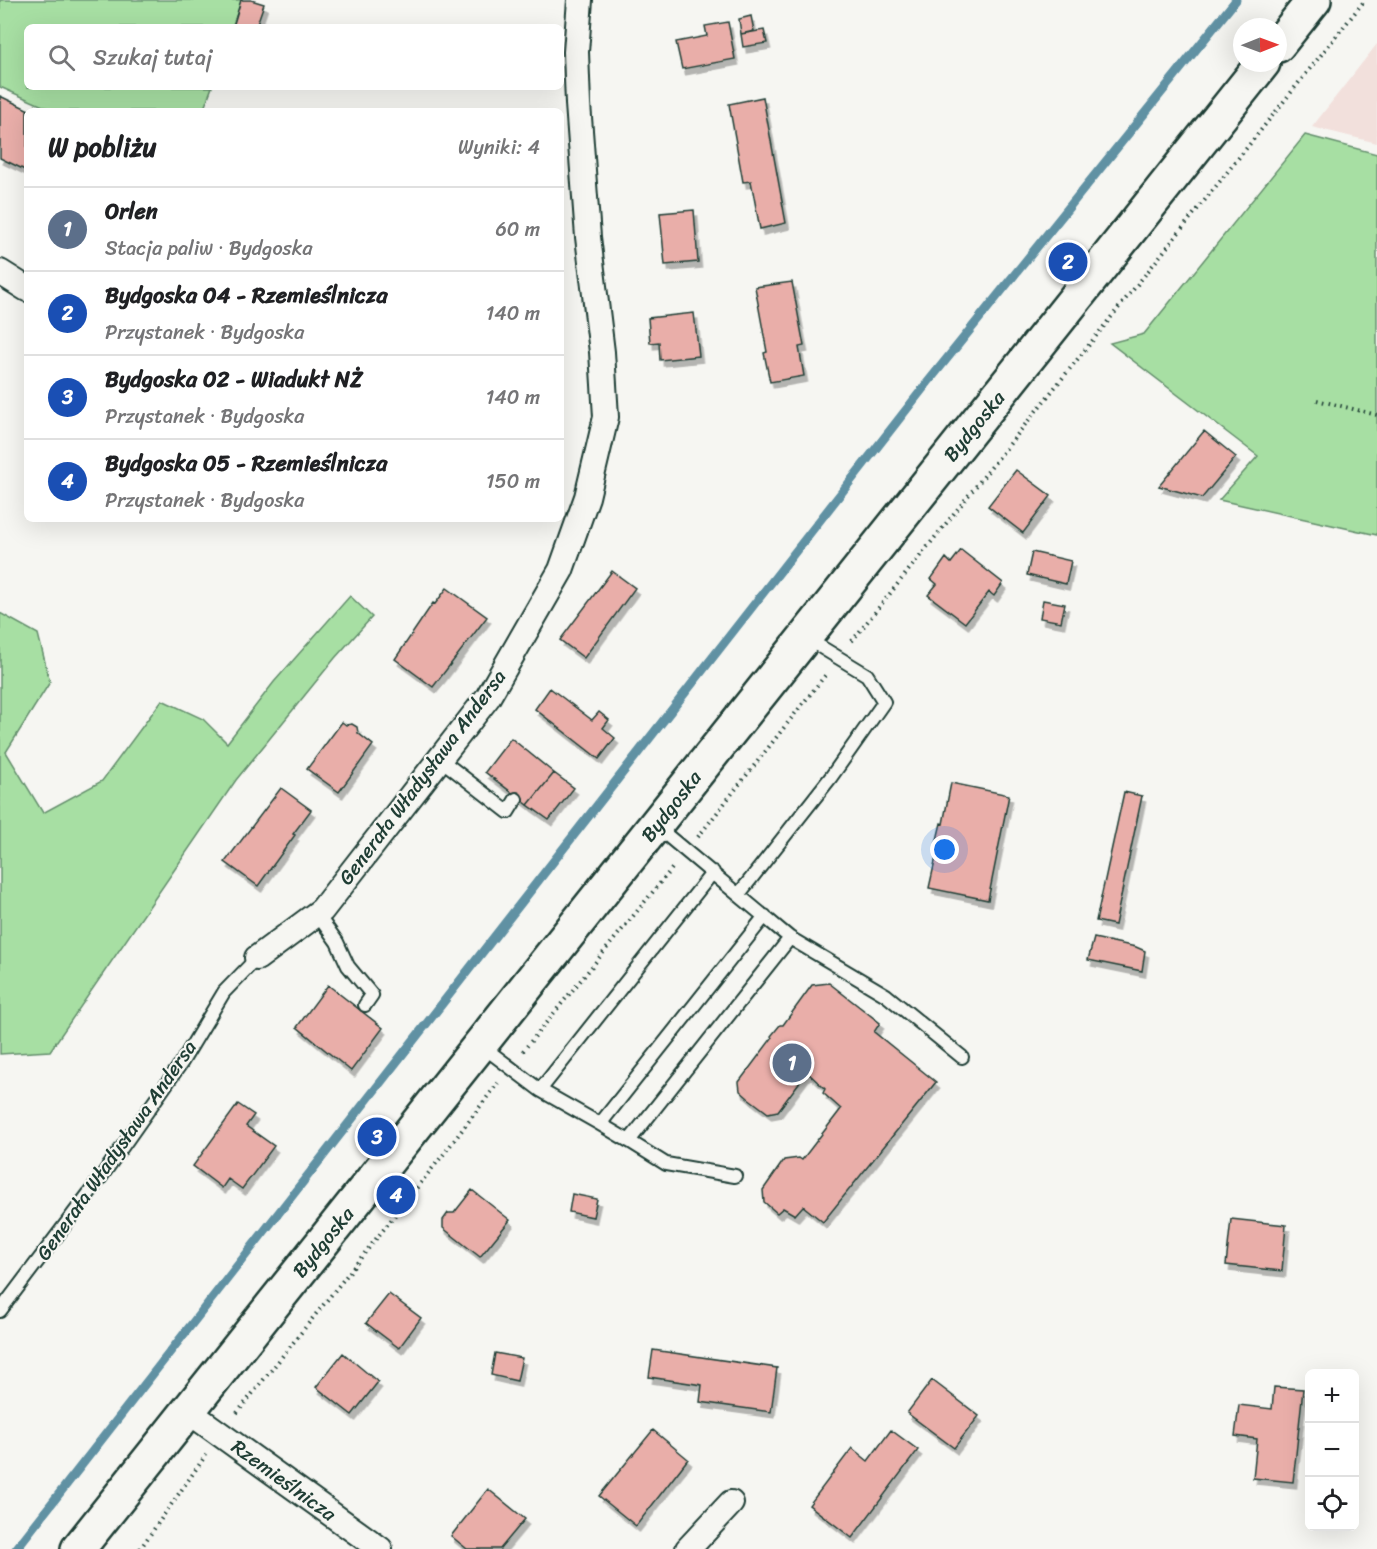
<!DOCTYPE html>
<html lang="pl">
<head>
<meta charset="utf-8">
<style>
	:root { --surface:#fff; --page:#f2f2f2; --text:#202124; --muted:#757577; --line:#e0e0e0; --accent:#1f3d34 }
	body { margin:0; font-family:Sriracha,sans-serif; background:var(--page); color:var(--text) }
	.controls { position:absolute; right:18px; bottom:18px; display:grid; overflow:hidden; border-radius:9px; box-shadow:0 6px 24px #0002 }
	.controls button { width:54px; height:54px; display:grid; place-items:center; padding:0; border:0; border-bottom:2px solid var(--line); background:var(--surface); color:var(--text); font:30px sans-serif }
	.compass { position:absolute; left:1233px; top:18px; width:54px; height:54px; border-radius:50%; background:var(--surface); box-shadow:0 6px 24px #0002; rotate:89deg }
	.you { position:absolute; left:945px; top:850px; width:21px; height:21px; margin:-15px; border:4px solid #fff; border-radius:50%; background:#1a73e8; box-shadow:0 0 0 9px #1a73e833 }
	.badge { display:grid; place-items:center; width:39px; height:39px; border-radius:50%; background:var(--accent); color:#fff; font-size:20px; font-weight:700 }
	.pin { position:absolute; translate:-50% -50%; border:3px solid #fff; box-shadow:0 2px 6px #0006 }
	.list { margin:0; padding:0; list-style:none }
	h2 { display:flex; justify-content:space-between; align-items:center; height:78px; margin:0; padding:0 24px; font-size:26px }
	h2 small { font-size:20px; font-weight:400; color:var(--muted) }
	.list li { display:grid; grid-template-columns:39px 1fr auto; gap:18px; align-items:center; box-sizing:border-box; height:84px; padding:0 24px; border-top:2px solid var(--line) }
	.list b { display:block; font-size:22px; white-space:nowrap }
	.list p { margin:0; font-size:20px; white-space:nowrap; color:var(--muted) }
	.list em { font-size:20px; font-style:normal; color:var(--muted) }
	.icon { flex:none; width:33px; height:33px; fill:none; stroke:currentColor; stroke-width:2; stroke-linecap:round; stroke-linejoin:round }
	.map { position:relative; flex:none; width:1377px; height:1549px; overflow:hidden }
	.search { position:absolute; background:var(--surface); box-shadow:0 6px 24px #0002; left:24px; top:24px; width:540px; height:66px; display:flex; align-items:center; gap:15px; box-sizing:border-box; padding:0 21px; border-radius:9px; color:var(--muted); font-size:22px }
	.panel { position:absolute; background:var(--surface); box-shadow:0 6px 24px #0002; left:24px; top:108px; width:540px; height:414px; border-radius:9px }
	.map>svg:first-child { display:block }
	.built { fill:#f2e0dc }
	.green { fill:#a7dfa3; stroke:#638e6c; stroke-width:1.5 }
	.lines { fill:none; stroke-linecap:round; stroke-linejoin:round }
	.stream { stroke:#6091a3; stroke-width:9 }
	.building { fill:#e9aea9; stroke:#1f3d34; stroke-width:1.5; filter:url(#shadow) }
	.service-casing { stroke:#1f3d34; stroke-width:16 }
	.minor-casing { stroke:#1f3d34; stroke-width:28 }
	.primary-casing { stroke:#1f3d34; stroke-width:38 }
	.path { stroke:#1f3d34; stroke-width:4; stroke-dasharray:1.5 4.5; stroke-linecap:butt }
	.service { stroke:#f6f6f2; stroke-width:12 }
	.minor { stroke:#f6f6f2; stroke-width:24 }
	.primary { stroke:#f6f6f2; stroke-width:33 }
	.labels { text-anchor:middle; stroke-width:4.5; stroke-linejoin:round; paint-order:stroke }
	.street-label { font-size:20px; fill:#1f3d34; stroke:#f6f6f2 }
</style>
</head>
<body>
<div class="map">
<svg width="1377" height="1549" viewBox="0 0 1377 1549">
	<defs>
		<filter id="shadow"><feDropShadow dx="3.5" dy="6" stdDeviation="0" flood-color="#0004"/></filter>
	</defs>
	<rect width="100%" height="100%" fill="#f6f6f2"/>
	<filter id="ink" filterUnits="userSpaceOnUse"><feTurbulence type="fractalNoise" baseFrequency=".0167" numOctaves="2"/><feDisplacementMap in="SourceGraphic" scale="12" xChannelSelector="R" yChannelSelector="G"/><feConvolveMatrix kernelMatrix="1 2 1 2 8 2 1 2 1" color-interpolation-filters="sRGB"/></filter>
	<g filter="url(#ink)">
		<path class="built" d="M1377 44V143L1312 127Z"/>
		<path class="green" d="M0 0H242L232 27H27V87H212L203 111H54L0 87Z
			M1305 135 1377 154V535L1219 500 1258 456 1110 343 1144 334Z
			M350 596 372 617 335 658 236 780 50 1051 0 1054V613L38 634 50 682 6 752 43 813 102 781 162 700 203 719 227 743 274 682Z"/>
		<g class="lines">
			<path class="stream" d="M16 1549 924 387 1236 0"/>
		</g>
		<path class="building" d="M241 0H251L264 4 256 27H233Z
			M751 16 754 31 741 34 739 19Z
			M728 22 735 59 682 69 676 42 707 36 705 26Z
			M764 30 767 43 743 47 741 34Z
			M0 96 31 111H27V171L0 158Z
			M763 97 786 223 760 229 751 181 743 182 729 104Z
			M694 210 698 262 665 265 660 213Z
			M792 282 804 346 799 347 804 376 770 382 764 353 767 352 755 287Z
			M694 313 699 356 660 360 659 342 650 343 648 318Z
			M1204 431 1236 457 1202 498 1159 486Z
			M1016 470 1051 496 1023 533 988 506Z
			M961 550 1003 583 994 596 989 592 965 623 928 595 937 584 931 579 946 558 951 563Z
			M1032 552 1071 561 1066 584 1027 575Z
			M612 571 635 588 584 658 560 640Z
			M447 588 487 617 433 687 395 659 433 603 435 604Z
			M1043 600 1065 604 1061 622 1040 618Z
			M550 688 592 720 599 712 609 720 603 728 615 738 599 759 535 709Z
			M342 722 346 725 352 724 357 727 358 733 373 745 339 792 307 769Z
			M511 738 554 773 528 805 485 772Z
			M554 773 574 788 549 820 528 805Z
			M951 783 1009 795 988 900 929 888 938 848H935L941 823 943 824Z
			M281 788 311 810 293 834 295 835 258 886 225 862Z
			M1124 792 1142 796 1115 925 1096 921Z
			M1094 938 1136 947 1145 951 1142 971 1088 960Z
			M829 983 880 1023 874 1032 936 1082 823 1222 803 1206 795 1215 783 1208 777 1213 764 1202 763 1190 784 1160 799 1158 802 1160 841 1109 823 1093 825 1089 807 1072 778 1111 768 1113 748 1098 740 1091 739 1082 772 1038 771 1036 780 1025H783L812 985Z
			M328 985 383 1028 351 1071 297 1027Z
			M238 1104 254 1115 246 1126 274 1146 242 1189 228 1179 222 1188 193 1166Z
			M472 1190 510 1220 480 1257 443 1228V1220L448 1213H454Z
			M572 1194 597 1199 593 1217 569 1212Z
			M1231 1219 1286 1225 1282 1271 1226 1265Z
			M389 1294 421 1318 399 1348 366 1323Z
			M653 1350 777 1368 771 1412 700 1402 702 1385 649 1377Z
			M343 1353 378 1382 352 1415 316 1387Z
			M495 1353 522 1358 517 1381 491 1375Z
			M932 1380 979 1416 954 1448 907 1413Z
			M1274 1387 1303 1389 1293 1482 1253 1478 1257 1439 1235 1436 1239 1405 1272 1409Z
			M653 1430 688 1459 636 1526 599 1496Z
			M891 1430 918 1450 852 1538 809 1505 852 1448 868 1461Z
			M488 1489 525 1519 500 1549H467L451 1536Z"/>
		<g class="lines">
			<g class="service-casing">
				<path id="service" d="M440 759 508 812 516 799
					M657 827 790 938 886 995 962 1057
					M739 894 831 777 884 702 867 675 806 638
					M317 914 337 942 348 966 372 995 365 1005
					M482 1046 540 1090 713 872
					M540 1090 600 1124 765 916
					M600 1124 629 1141 790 938
					M629 1141 666 1164 735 1176
					M0 1311 99 1180 182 1062 224 992 257 958"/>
			</g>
			<g class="minor-casing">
				<path id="minor" d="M0 272 27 289
					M257 958 322 910 488 697 561 570 587 497 606 417 602 352 588 237 578 104 576 52 580 0
					M188 1411 380 1549
					M688 1549 731 1503"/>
			</g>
			<g class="primary-casing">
				<path id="primary" d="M1278 45 1314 0
					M78 1549 1263 63"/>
			</g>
			<path class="path" d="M1317 400 1377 415
				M852 641 1365 0
				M698 837 827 673
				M523 1051 674 866
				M237 1413 443 1155 498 1083
				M140 1549 206 1455"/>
			<use href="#service" class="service"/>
			<use href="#minor" class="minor"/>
			<use href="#primary" class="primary"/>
		</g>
	</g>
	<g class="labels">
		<g class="street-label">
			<text transform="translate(974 426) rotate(-51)" y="7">Bydgoska</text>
			<text transform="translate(422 777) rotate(-53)" y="7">Generała Władysława Andersa</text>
			<text transform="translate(671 806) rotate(-52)" y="7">Bydgoska</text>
			<text transform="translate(116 1150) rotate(-55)" y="7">Generała Władysława Andersa</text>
			<text transform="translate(323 1242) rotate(-51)" y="7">Bydgoska</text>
			<text transform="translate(284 1480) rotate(36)" y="7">Rzemieślnicza</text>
		</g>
	</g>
</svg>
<div class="controls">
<button>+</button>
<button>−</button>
<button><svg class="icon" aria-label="locate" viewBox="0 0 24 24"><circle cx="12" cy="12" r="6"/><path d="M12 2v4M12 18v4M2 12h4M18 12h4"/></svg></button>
</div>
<svg class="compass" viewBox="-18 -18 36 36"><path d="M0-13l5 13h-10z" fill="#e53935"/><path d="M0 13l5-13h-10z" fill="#757577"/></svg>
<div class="you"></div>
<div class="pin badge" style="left:792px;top:1063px;background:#5c6f8a">1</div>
<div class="pin badge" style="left:1068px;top:262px;background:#1a4fb4">2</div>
<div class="pin badge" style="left:377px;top:1137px;background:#1a4fb4">3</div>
<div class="pin badge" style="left:396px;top:1195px;background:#1a4fb4">4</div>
<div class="search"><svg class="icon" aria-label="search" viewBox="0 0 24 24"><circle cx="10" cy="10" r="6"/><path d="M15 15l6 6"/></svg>Szukaj tutaj</div>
<section class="panel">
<h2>W pobliżu<small>Wyniki: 4</small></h2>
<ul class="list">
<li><span class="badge" style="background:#5c6f8a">1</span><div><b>Orlen</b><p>Stacja paliw · Bydgoska</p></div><em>60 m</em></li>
<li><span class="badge" style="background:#1a4fb4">2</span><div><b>Bydgoska 04 - Rzemieślnicza</b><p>Przystanek · Bydgoska</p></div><em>140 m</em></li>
<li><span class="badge" style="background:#1a4fb4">3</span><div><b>Bydgoska 02 - Wiadukt NŻ</b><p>Przystanek · Bydgoska</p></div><em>140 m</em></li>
<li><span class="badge" style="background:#1a4fb4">4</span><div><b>Bydgoska 05 - Rzemieślnicza</b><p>Przystanek · Bydgoska</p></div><em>150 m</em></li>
</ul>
</section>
</div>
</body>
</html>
